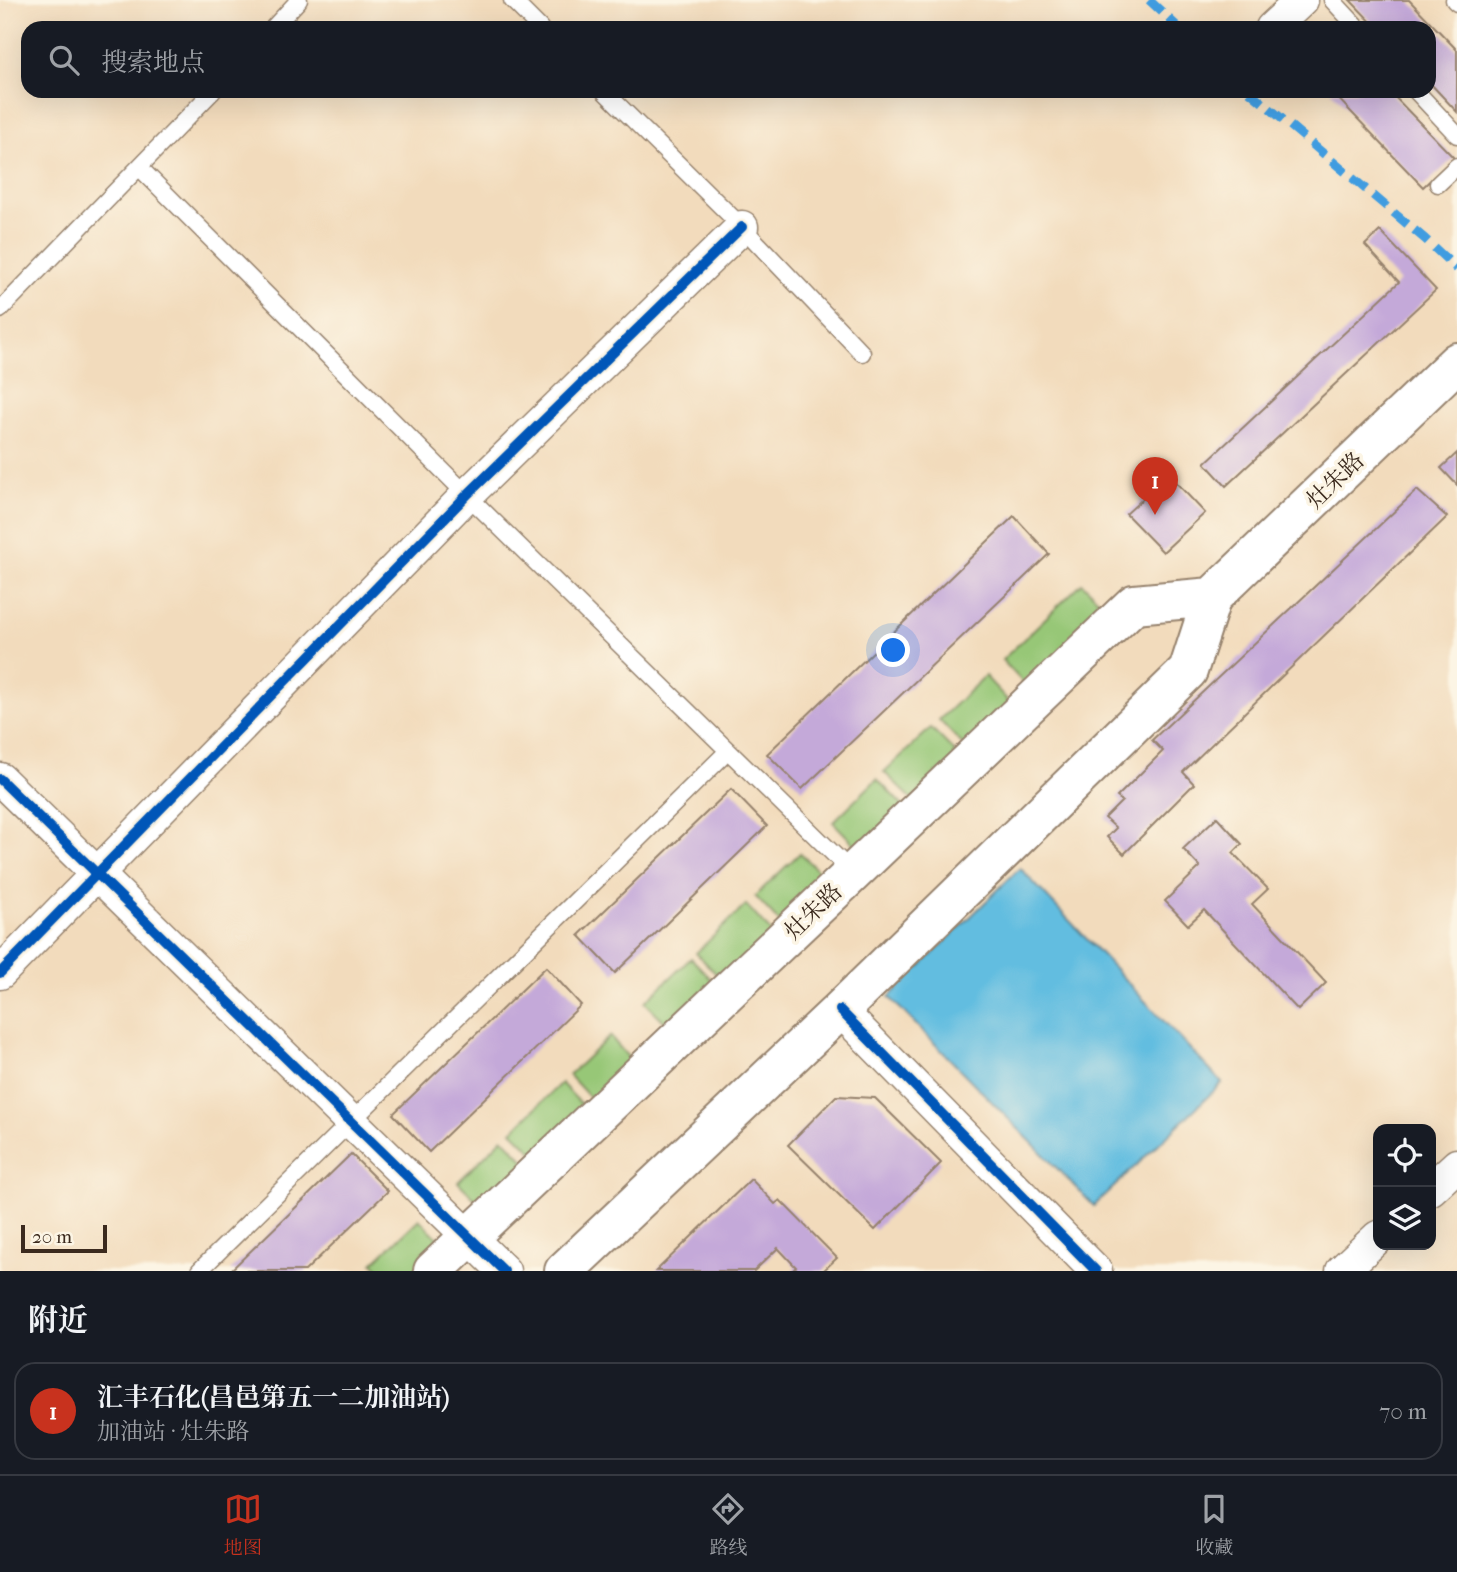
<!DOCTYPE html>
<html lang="zh">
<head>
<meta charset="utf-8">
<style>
	:root { --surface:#171b24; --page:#242831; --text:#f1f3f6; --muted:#9ea1a6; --line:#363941; --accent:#c8321e }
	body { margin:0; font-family:"IM FELL French Canon","Noto Serif SC",serif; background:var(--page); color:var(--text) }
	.controls { position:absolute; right:21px; bottom:21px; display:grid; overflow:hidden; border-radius:14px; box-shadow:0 7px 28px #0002 }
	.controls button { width:63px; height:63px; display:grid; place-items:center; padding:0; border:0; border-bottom:2px solid var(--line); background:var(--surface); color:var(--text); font:35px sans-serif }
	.scale { position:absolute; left:21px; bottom:18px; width:86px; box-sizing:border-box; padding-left:7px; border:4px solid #3b2a1e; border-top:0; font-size:19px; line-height:24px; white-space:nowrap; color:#3b2a1e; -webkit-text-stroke:5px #fcf5e5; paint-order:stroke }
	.you { position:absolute; left:894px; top:651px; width:24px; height:24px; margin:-18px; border:5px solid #fff; border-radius:50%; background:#1a73e8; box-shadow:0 0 0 10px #1a73e833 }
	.badge { display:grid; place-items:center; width:46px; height:46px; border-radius:50%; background:var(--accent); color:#fff; font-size:23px; font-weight:700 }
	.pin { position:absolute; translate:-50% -58px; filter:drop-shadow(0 2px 4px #0008) }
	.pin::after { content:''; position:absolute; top:37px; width:24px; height:21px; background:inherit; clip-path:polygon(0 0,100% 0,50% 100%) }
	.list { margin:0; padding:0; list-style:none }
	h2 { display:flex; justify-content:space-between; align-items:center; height:91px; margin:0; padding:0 28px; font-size:30px }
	h2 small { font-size:23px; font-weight:400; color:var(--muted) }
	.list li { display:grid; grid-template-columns:46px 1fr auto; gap:21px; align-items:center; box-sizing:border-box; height:98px; margin:0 14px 14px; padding:0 14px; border:2px solid var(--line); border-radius:21px }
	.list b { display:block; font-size:26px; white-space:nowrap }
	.list p { margin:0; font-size:23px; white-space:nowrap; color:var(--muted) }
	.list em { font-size:23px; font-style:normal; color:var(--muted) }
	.icon { flex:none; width:38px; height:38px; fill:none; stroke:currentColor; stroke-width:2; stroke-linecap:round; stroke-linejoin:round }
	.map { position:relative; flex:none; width:1457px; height:1271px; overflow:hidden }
	.search { position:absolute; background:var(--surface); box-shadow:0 7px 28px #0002; left:21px; right:21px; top:21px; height:77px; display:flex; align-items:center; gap:18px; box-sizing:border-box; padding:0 24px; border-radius:21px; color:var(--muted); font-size:26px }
	.sheet { height:203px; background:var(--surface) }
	nav { display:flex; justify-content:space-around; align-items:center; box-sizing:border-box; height:98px; border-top:2px solid var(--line); background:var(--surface); font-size:19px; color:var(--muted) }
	nav a { display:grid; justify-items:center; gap:4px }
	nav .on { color:var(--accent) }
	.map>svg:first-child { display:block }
	.green { fill:#97c777; stroke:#69784a; stroke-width:2 }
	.water { fill:#62bde0; stroke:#4e747f; stroke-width:2 }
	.building { fill:#c4a9d9 }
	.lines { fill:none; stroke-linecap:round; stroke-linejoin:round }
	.service-casing { stroke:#96826d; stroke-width:19 }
	.minor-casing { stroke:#96826d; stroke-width:35 }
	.secondary-casing { stroke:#96826d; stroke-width:42 }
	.service { stroke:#fff; stroke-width:16 }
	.minor { stroke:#fff; stroke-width:32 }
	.secondary { stroke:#fff; stroke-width:38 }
	.quiet { stroke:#3f9ce0; stroke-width:9; stroke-dasharray:18 9; stroke-linecap:butt }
	.cycleway-casing { stroke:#fcf5e5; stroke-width:15 }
	.cycleway { stroke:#0057b8; stroke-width:10 }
	.labels { text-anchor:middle; stroke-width:7; stroke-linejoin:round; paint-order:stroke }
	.street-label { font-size:23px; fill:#3b2a1e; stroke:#fcf5e5 }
</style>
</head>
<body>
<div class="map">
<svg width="1457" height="1271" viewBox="0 0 1457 1271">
	<rect width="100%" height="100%" fill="#fcf5e5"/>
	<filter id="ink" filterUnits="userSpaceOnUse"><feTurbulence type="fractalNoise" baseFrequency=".0143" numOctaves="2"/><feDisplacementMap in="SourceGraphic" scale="14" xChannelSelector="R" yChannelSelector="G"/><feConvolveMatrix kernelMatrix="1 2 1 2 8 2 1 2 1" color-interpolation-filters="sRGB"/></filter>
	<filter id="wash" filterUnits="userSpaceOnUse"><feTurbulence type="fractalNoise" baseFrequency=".00686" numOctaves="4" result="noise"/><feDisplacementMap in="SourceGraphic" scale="28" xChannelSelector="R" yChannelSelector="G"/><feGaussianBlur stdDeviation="1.57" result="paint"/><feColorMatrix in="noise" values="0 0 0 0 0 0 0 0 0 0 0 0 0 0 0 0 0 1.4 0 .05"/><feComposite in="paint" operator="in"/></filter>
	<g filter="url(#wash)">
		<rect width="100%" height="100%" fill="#f2dbbc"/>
		<path class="green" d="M1082 583 1110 611 1028 688 1002 660Z
			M985 676 1011 704 966 748 939 720Z
			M931 728 958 755 912 799 884 772Z
			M877 779 904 807 859 849 833 822Z
			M800 853 827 880 781 924 755 896Z
			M746 905 772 933 722 980 696 953Z
			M691 958 717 985 671 1028 645 1002Z
			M610 1036 634 1064 594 1102 569 1075Z
			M561 1083 586 1109 537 1156 512 1131Z
			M503 1138 528 1164 483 1207 458 1182Z
			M419 1219 444 1244 416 1271H381L373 1263Z"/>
		<path class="water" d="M1020 868 1222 1083 1094 1206 889 997Z"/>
		<g id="blocks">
			<path class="building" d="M1350 0H1409L1457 50V112L1429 82V28H1377Z
				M1331 91H1389L1454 158 1423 187Z
				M1380 231 1436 290 1226 486 1205 463 1399 282 1365 245Z
				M1457 453V485L1441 468Z
				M1169 475 1205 513 1163 552 1126 514Z
				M1417 490 1447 517 1183 772 1194 784 1124 854 1107 837 1116 828 1105 818 1122 801 1117 797 1163 751 1152 740Z
				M1014 516 1049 554 802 789 767 754Z
				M731 789 767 826 615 973 579 935Z
				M1217 817 1242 844 1233 853 1268 889 1252 904 1326 983 1298 1010 1204 910 1188 925 1165 901 1200 867 1183 849Z
				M546 967 581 1005 429 1152 393 1114Z
				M836 1096 875 1098 941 1163 875 1230 788 1145Z
				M351 1154 388 1191 305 1271H230Z
				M751 1179 775 1204 780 1200 837 1258 823 1271H792L796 1267 778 1248 754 1271H656Z"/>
		</g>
	</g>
	<g filter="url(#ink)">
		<use href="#blocks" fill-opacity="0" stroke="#96826d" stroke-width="2"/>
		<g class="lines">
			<g class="service-casing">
				<path id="service" d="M512 0 540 28
					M1332 0 1358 28
					M1454 0 1457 3
					M273 28 299 0
					M604 91 742 227 862 353
					M1416 91 1457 135
					M140 168 467 495 853 873
					M1438 184 1457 166
					M0 310 213 91
					M199 1271 728 751"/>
			</g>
			<g class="minor-casing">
				<path id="minor" d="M1272 28 1302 0
					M0 779 504 1271
					M0 973 467 495 742 227
					M840 1010 1096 1271
					M1431 1189 1457 1165
					M1342 1271 1378 1237"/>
			</g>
			<g class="secondary-casing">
				<path id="secondary" d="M1212 597 1457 362
					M433 1271 853 873 1134 604 1212 597 1188 671 840 1010 564 1271"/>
			</g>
			<use href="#service" class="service"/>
			<use href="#minor" class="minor"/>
			<use href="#secondary" class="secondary"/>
			<path class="quiet" d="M1149 0 1179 28
				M1249 91 1425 239 1457 269"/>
			<g class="cycleway-casing">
				<path id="cycleway" d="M0 779 504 1271
					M0 973 467 495 742 227
					M840 1010 1096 1271"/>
			</g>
			<use href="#cycleway" class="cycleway"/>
		</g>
	</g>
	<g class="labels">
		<g class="street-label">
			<text transform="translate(1335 480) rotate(-44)" y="8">灶朱路</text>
			<text transform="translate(813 911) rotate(-44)" y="8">灶朱路</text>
		</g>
	</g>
</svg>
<div class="controls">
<button><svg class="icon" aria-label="locate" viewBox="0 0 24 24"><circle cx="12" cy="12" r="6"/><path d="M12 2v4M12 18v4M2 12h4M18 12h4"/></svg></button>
<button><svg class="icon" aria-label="layers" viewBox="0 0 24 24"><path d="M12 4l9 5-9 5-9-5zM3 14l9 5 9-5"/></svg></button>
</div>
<div class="scale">20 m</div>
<div class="you"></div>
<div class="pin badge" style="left:1155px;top:515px">1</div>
<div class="search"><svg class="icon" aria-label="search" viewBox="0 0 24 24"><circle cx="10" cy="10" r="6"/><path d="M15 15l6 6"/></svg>搜索地点</div>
</div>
<section class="sheet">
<h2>附近<small></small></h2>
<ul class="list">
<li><span class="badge">1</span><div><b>汇丰石化(昌邑第五一二加油站)</b><p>加油站 · 灶朱路</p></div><em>70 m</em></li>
</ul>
</section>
<nav>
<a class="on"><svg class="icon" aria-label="map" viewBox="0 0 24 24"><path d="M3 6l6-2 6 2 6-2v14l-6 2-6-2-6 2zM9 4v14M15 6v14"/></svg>地图</a>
<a><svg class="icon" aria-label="directions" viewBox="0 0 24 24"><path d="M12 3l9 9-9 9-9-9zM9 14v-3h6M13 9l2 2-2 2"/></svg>路线</a>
<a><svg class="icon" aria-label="saved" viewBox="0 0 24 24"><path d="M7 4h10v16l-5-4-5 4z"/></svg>收藏</a>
</nav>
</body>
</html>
